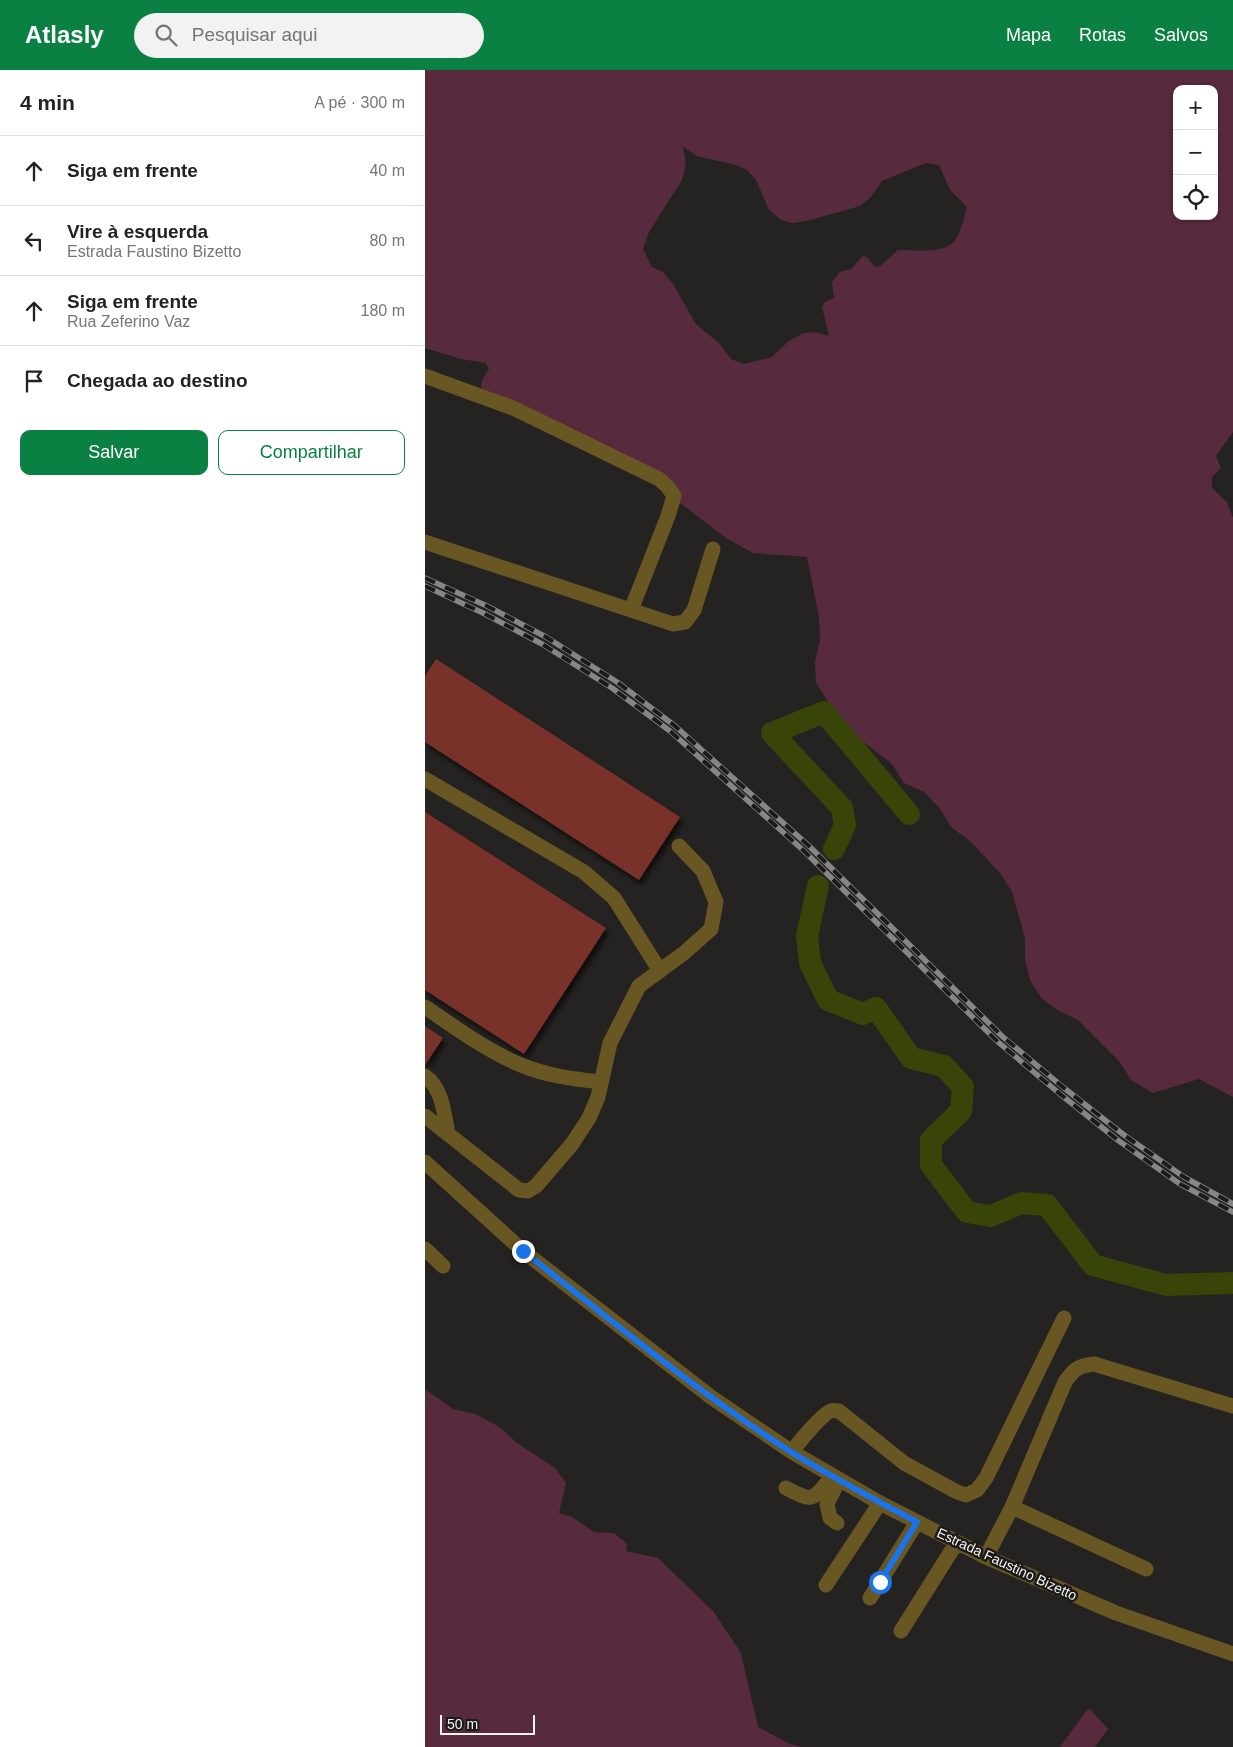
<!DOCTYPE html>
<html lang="pt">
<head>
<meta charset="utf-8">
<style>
	:root { --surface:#fff; --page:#f2f2f2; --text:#222; --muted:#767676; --line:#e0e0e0; --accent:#0b8043 }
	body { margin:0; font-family:Arial,sans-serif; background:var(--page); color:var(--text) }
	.controls { position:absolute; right:15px; top:15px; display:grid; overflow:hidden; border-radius:10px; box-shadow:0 1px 4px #0004 }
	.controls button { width:45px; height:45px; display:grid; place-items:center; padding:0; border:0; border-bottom:1px solid var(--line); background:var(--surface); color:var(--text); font:25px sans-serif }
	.scale { position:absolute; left:15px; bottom:12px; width:95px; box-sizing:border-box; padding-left:5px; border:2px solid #f5f3f2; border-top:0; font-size:14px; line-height:18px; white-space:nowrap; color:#f5f3f2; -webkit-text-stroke:4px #1c1a18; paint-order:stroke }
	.stop { position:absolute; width:15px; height:15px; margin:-11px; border:4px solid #1a73e8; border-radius:50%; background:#fff }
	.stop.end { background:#1a73e8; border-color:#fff; box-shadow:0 1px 5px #0008 }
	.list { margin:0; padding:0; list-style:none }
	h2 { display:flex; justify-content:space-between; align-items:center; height:65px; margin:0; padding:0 20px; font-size:21px }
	h2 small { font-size:16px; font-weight:400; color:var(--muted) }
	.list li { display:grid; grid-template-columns:32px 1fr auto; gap:15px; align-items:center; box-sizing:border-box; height:70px; padding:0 20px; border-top:1px solid var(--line) }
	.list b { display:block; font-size:19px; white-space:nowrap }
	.list p { margin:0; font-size:16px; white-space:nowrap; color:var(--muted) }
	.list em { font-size:16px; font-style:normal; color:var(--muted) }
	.actions { display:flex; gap:10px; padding:15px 20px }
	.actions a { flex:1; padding:11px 0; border:1px solid var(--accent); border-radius:10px; text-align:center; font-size:18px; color:var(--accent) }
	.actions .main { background:var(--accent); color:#fff }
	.icon { flex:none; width:28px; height:28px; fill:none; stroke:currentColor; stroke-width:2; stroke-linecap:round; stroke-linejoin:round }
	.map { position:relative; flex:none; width:808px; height:1677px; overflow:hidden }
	header { display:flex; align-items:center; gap:30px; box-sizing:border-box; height:70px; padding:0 25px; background:var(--accent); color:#fff }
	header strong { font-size:24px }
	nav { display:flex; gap:28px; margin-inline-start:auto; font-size:18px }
	.search { width:350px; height:45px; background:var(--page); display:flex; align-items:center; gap:12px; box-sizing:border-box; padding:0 18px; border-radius:28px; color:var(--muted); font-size:19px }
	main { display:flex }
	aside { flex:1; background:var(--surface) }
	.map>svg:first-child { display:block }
	.green { fill:#572a3d; fill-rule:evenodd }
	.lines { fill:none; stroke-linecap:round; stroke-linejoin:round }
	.river { stroke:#384408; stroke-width:22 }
	.building { fill:#78312c; filter:url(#shadow) }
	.minor { stroke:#685623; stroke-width:15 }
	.rail-casing { stroke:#888685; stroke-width:5.5 }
	.rail { stroke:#1c1a18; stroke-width:4; stroke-dasharray:11; stroke-linecap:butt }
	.route { stroke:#1a73e8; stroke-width:6 }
	.labels { text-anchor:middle; stroke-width:5; stroke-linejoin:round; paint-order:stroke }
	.street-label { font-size:14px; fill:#f5f3f2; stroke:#1c1a18 }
</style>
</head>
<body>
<header>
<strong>Atlasly</strong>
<div class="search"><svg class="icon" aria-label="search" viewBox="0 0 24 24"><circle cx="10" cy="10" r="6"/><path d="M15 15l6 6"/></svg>Pesquisar aqui</div>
<nav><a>Mapa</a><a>Rotas</a><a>Salvos</a></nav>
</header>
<main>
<aside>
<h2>4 min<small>A pé · 300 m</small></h2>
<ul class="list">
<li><svg class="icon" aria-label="ahead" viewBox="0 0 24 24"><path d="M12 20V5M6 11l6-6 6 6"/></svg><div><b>Siga em frente</b></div><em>40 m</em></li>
<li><svg class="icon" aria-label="left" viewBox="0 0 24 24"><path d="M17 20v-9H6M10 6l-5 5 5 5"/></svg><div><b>Vire à esquerda</b><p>Estrada Faustino Bizetto</p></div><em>80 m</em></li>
<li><svg class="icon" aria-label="ahead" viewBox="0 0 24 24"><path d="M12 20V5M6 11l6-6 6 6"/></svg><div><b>Siga em frente</b><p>Rua Zeferino Vaz</p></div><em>180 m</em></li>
<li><svg class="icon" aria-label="arrive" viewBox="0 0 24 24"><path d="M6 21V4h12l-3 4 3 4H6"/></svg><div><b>Chegada ao destino</b></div></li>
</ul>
<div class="actions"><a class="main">Salvar</a><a>Compartilhar</a></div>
</aside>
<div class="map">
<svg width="808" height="1677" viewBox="0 0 808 1677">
	<defs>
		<filter id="shadow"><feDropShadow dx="3" dy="5" stdDeviation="2.5" flood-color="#0009"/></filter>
	</defs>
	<rect width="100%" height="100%" fill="#252321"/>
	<path class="green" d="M0 0H808V362L791 386 796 398 787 407V418L802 432 808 448V1027L774 1009 728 1023 706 1010 694 991 653 950 634 941 617 929 605 910 600 890V868L587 822 575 803 544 770 527 758 515 739 499 722 479 713 467 694 432 667 416 651 391 613 390 591 395 570 394 548 382 487 328 483 301 468 222 408 69 337C56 319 50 319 64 299L61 293 36 289 0 278ZM752 19H789V146H752ZM258 77 272 86 311 95 322 100 331 110 344 140 356 150 367 153 382 151 435 136 445 128 457 111 501 93 514 95 525 120 542 137C539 147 537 158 532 167 524 185 490 180 473 180L454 197 449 196 442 187 438 186 426 199 415 202 407 212 409 228 400 232 397 237 404 266 389 262 379 263 365 270 347 287 319 294 306 289 295 274 271 254 248 214 238 202 227 197 218 179 224 162 257 110 261 93Z
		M0 1319 28 1339 51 1344 76 1358 92 1373 130 1398 141 1413 134 1443 147 1447 169 1462 189 1463 202 1474 201 1481 233 1488 288 1541 316 1583 333 1657 365 1674 377 1677H0Z
		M665 1639 683 1659 670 1677H635L661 1641Z"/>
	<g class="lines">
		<path class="river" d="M409 779 420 755 417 738 347 663 399 642 484 744
			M393 816 382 866 385 893 403 930 438 944 451 938 486 988 519 996 538 1017 536 1041 506 1070V1095L542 1142 566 1146 596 1133 622 1135 668 1195 741 1215 808 1213"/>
	</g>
	<path class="building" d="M11 589 255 747 214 810 0 672V606Z
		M0 742 181 858 99 984 0 920Z
		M0 956 18 968 0 995Z"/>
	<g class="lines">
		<path class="minor" d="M0 306 88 338 234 409 243 417 249 426 243 446 206 540
			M0 472 248 554 260 552 269 540 288 479
			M0 709 159 802 189 828 235 901
			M0 937C31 958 62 981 96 995 122 1006 150 1009 176 1012
			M0 1006C18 1019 19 1044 23 1064
			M0 1046 94 1120 103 1121 111 1116 147 1074 164 1048 173 1027 185 973 214 916 259 883 286 859 291 832 278 801 254 776
			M0 1092 98 1181 286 1327 367 1382 455 1433 561 1487 691 1543 808 1584
			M0 1179 18 1196
			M367 1382C373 1373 397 1344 406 1341 408 1340 413 1341 414 1341L479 1393 532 1422 541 1425 552 1420 561 1408 639 1248
			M361 1418C391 1434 387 1429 408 1406
			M587 1437 721 1499
			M412 1453 405 1448 402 1434 414 1410
			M561 1487 587 1437 640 1312C649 1299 653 1296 669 1294L808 1336
			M401 1515 455 1433
			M445 1528 492 1452
			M476 1561 532 1472"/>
		<g class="rail-casing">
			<path id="rail" d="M0 508 62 536 121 567 192 612 250 656 384 776 578 967 639 1018 699 1065 759 1107 808 1134
				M0 516 58 543 117 574 187 618 245 661 379 781 573 972 635 1024 694 1071 755 1114 808 1142"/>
		</g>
		<use href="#rail" class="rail"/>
	</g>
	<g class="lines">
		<path class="route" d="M98 1181C186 1250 272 1322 366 1382 407 1407 450 1430 492 1452L455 1512"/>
	</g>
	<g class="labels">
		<g class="street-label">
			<text transform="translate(582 1494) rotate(25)" y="5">Estrada Faustino Bizetto</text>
		</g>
	</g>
</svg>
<div class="controls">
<button>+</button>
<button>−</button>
<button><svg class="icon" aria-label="locate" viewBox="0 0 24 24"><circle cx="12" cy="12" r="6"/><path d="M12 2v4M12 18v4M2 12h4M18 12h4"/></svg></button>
</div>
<div class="scale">50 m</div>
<div class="stop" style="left:455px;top:1512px"></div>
<div class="stop end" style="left:98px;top:1181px"></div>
</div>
</main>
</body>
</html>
